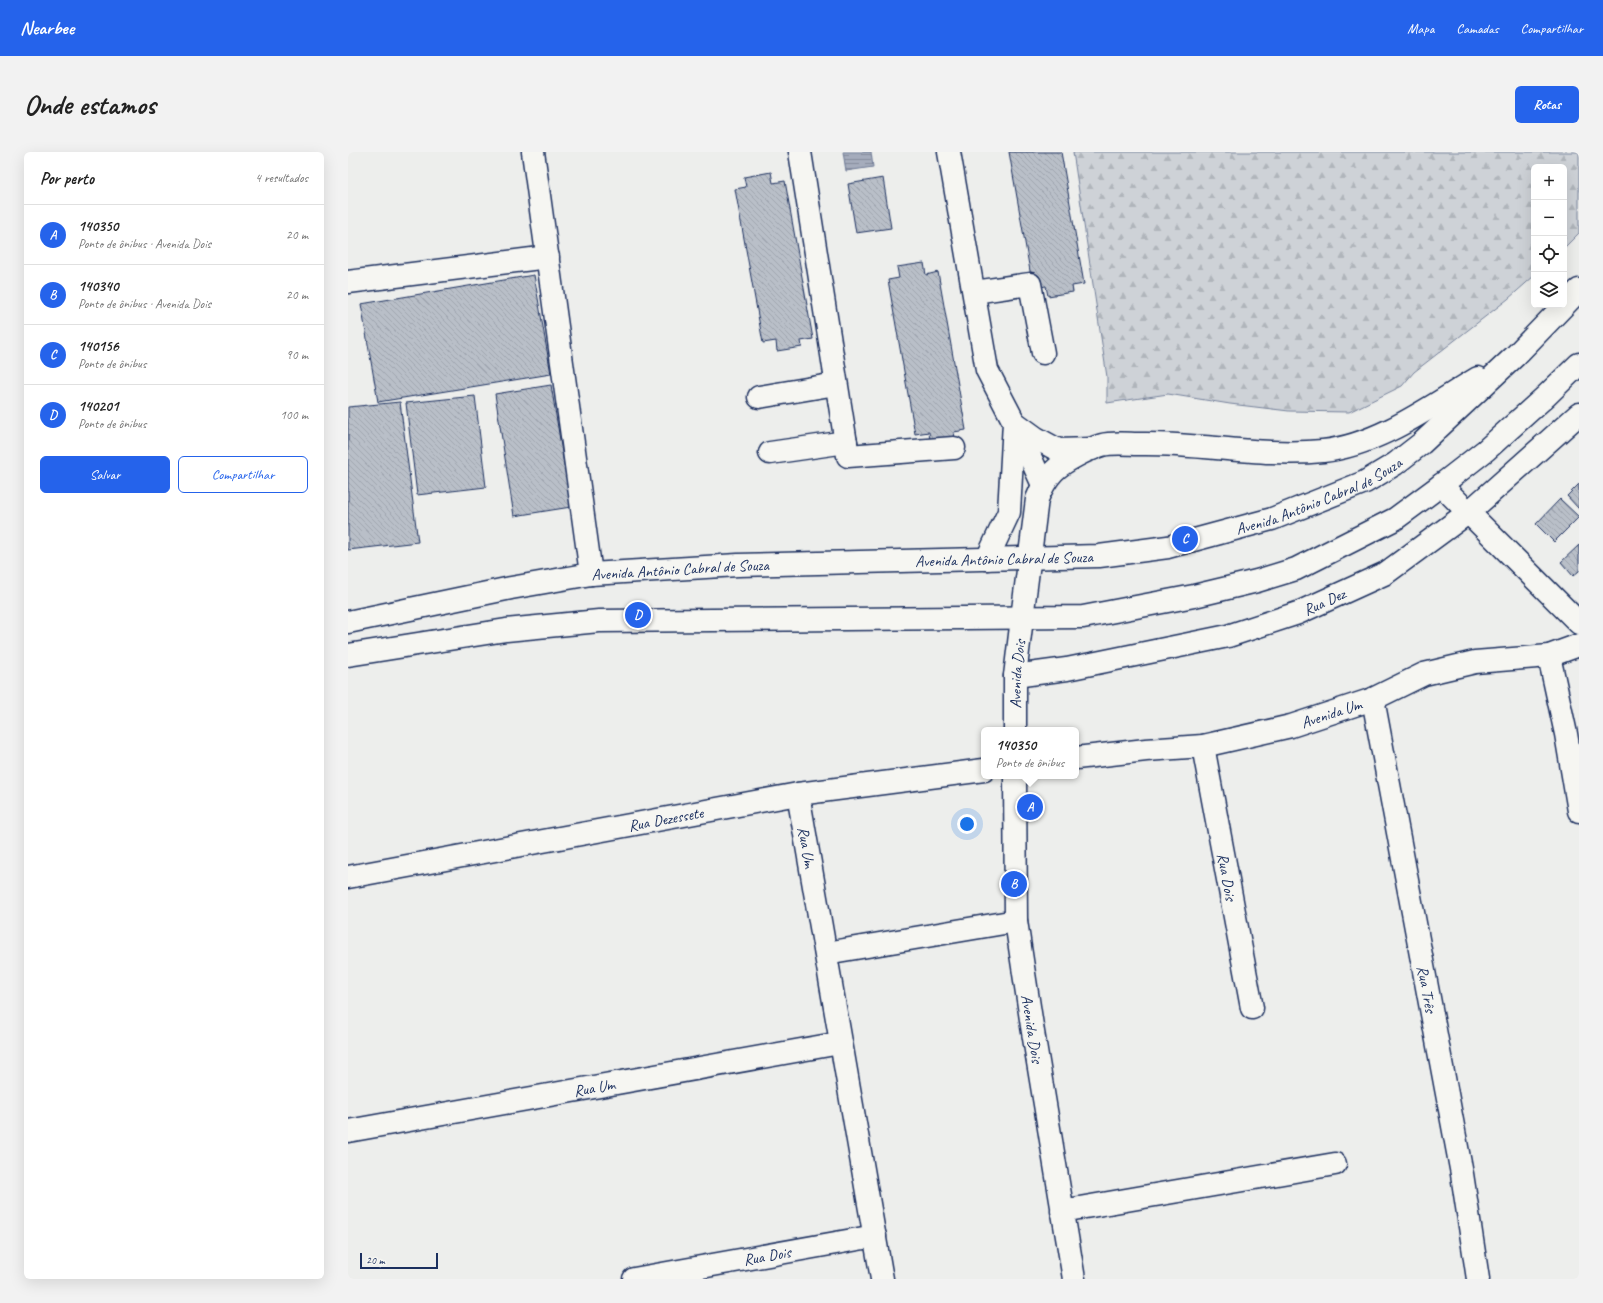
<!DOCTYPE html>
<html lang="pt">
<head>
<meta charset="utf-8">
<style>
	:root { --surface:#fff; --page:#f2f2f2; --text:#222; --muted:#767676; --line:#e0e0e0; --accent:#2563eb }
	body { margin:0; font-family:Caveat,sans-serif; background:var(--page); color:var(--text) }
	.controls { position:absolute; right:12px; top:12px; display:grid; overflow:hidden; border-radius:6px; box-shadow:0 4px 16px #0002 }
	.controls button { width:36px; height:36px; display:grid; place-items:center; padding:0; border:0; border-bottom:1px solid var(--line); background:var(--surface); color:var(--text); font:20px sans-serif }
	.scale { position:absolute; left:12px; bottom:10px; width:78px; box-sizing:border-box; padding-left:4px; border:2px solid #1b2f5e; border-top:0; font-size:11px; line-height:14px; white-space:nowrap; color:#1b2f5e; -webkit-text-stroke:3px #f6f6f2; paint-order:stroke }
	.you { position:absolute; left:619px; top:672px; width:14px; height:14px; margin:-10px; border:3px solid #fff; border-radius:50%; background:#1a73e8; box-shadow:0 0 0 6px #1a73e833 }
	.badge { display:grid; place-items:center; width:26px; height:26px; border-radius:50%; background:var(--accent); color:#fff; font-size:13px; font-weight:700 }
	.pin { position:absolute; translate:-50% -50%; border:2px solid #fff; box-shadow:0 1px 4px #0006 }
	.popup { position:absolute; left:633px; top:575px; width:98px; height:52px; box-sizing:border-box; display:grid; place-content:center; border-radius:6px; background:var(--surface); filter:drop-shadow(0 1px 3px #0005); font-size:13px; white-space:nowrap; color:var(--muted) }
	.popup b { font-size:15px; color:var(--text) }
	.popup::after { content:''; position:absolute; left:50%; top:100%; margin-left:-8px; border:8px solid transparent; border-top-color:var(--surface) }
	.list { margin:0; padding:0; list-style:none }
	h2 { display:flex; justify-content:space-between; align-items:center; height:52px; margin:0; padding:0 16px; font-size:17px }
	h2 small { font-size:13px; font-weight:400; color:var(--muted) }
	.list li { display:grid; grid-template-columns:26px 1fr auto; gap:12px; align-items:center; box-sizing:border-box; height:60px; padding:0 16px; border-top:1px solid var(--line) }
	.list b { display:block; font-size:15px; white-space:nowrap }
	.list p { margin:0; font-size:13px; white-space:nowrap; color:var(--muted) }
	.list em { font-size:13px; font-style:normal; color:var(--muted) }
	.actions { display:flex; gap:8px; padding:12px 16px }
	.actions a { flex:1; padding:9px 0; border:1px solid var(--accent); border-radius:6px; text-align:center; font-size:14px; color:var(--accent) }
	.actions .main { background:var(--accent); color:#fff }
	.icon { flex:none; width:22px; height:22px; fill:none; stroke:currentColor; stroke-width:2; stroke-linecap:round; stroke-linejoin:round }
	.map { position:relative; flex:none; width:1231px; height:1127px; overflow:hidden; border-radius:6px }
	header { display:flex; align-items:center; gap:24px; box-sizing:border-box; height:56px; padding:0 20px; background:var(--accent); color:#fff }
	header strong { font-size:19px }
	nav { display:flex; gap:22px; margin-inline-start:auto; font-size:14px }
	.intro { display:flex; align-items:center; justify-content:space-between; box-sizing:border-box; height:96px; padding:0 24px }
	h1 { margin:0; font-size:28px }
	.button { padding:10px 18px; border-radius:6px; background:var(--accent); color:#fff; font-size:14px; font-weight:700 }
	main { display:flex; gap:24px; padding:0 24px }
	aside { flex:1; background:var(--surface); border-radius:6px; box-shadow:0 4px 16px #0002 }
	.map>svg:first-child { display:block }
	.forest { fill:url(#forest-firs); stroke:#74809a }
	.water { fill:url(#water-rules); stroke:#6e7a96 }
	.building { fill:url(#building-back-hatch); stroke:#1b2f5e }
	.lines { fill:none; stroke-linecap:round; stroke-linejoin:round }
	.minor-casing { stroke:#1b2f5e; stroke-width:25 }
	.highway-casing { stroke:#1b2f5e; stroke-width:25 }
	.minor { stroke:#f6f6f2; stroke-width:22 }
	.highway { stroke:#f6f6f2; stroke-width:22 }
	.labels { text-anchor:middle; stroke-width:3; stroke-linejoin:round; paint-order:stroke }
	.street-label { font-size:16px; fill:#1b2f5e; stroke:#f6f6f2 }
</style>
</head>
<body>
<header>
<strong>Nearbee</strong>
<nav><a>Mapa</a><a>Camadas</a><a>Compartilhar</a></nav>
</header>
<div class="intro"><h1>Onde estamos</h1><a class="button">Rotas</a></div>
<main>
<aside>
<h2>Por perto<small>4 resultados</small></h2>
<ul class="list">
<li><span class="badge">A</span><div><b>140350</b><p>Ponto de ônibus · Avenida Dois</p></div><em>20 m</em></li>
<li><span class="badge">B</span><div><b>140340</b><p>Ponto de ônibus · Avenida Dois</p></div><em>20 m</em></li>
<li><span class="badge">C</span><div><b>140156</b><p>Ponto de ônibus</p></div><em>90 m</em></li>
<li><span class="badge">D</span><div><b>140201</b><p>Ponto de ônibus</p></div><em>100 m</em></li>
</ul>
<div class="actions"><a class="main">Salvar</a><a>Compartilhar</a></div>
</aside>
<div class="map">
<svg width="1231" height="1127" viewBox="0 0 1231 1127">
	<defs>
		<pattern id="forest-firs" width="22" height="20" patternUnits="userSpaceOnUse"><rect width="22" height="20" fill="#ced2d7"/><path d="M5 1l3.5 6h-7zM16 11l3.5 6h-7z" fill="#b0b5bb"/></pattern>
		<pattern id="water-rules" width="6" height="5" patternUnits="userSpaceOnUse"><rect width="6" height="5" fill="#a5acbc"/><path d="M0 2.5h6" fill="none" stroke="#868c9c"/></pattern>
		<pattern id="building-back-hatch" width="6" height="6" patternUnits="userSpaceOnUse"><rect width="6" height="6" fill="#b9bfc8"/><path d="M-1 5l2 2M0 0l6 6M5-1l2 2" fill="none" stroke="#9ea4ae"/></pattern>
	</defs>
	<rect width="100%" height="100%" fill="#edeeec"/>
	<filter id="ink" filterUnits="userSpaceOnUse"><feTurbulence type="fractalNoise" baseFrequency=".025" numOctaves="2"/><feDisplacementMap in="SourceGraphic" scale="8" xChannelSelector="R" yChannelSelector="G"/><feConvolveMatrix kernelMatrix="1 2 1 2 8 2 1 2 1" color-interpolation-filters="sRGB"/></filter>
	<g filter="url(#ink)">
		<path class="forest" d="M725 0H1231V81L1216 96V15H1186V124L1160 147 1066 220 1054 234 1001 260 941 259 882 252 820 242 759 251V225Z"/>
		<path class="water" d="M495 0H523L525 15 498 19Z"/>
		<path class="building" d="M661 0H713L736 132 724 134 725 140 700 144 698 134 685 136Z
			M423 20 425 31 437 29 465 187 453 189 454 195 429 199 428 189 415 191 387 37 398 35 396 25Z
			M535 26 543 76 508 81 500 32Z
			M576 111 578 123 590 120 618 278 606 280 607 286 582 290 581 280 567 282 540 128 551 126 549 115Z
			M186 123 203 222 30 250 13 152Z
			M203 233 223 355 166 364 147 242Z
			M127 244 138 335 69 343 58 251Z
			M52 250 70 390 0 398V255Z
			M1231 332V357L1219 344Z
			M1212 347 1231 365 1206 390 1188 372Z
			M1231 393V419L1225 424 1213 410Z"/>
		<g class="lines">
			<g class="minor-casing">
				<g id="minor">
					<path d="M185 0 243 422"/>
					<path d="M452 0 500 304 606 296"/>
					<path d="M601 0 639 218 666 270 661 360 639 407"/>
					<path d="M0 130 200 105"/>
					<path d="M626 140 682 132 695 201"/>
					<path d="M411 245 488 232"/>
					<path d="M666 270 688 286 710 298 744 297"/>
					<path d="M668 274 695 333"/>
					<path d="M422 301 498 290"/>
					<path d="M1093 333 1231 471"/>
					<path d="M1201 504 1218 582 1231 659"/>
					<path id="s1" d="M667 524 719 517 880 484 950 461 1038 421 1121 360 1231 262"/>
					<path id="s2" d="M1025 547 1114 1022 1130 1127"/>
					<path id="s3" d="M667 578V524L674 466"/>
					<path id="s4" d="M855 594 904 856"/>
					<path id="s5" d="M728 606 798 598 855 594 943 574 1025 547 1076 522 1127 510 1201 504 1231 493"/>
					<path id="s6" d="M667 624 668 769 684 874 726 1127"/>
					<path id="s7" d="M450 642 534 1127"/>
					<path id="s8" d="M0 725 450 642 636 618"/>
					<path d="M478 801 668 769"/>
					<path id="s9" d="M0 979 492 891"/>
					<path d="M714 1059 987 1012"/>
					<path id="s10" d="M286 1127 527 1084"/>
				</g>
			</g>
			<g class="highway-casing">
				<g id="highway">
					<path d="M674 466 689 347C693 337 698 327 706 319 716 309 740 297 754 293 764 290 782 292 793 292 854 291 914 305 975 299 1031 293 1083 254 1130 226"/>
					<path id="s11" d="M0 470 163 436 243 422 390 413 751 404 820 395 924 367 1017 330 1047 312 1074 291 1167 204 1231 138"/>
					<path d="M0 503 158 478 251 469 735 465 846 444 909 429 948 417 1047 367 1093 333 1138 298 1198 244 1231 212"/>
				</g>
			</g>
			<use href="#minor" class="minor"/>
			<use href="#highway" class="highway"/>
		</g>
	</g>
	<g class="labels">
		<g class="street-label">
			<text dy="6" stroke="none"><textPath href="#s11" startOffset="985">Avenida Antônio Cabral de Souza</textPath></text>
			<text dy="6" stroke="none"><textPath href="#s11" startOffset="661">Avenida Antônio Cabral de Souza</textPath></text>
			<text dy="6" stroke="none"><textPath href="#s11" startOffset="337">Avenida Antônio Cabral de Souza</textPath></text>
			<text dy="6" stroke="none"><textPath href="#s1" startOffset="319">Rua Dez</textPath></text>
			<text dy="6" stroke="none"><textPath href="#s3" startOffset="56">Avenida Dois</textPath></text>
			<text dy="6" stroke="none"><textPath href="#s5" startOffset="260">Avenida Um</textPath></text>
			<text dy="6" stroke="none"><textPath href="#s8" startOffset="323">Rua Dezessete</textPath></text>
			<text dy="6" stroke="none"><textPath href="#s7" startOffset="54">Rua Um</textPath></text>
			<text dy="6" stroke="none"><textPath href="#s4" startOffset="133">Rua Dois</textPath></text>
			<text dy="6" stroke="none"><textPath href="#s2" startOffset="295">Rua Três</textPath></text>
			<text dy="6" stroke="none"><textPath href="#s6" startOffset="254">Avenida Dois</textPath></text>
			<text dy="6" stroke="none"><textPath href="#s9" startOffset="250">Rua Um</textPath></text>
			<text dy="6" stroke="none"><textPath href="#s10" startOffset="135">Rua Dois</textPath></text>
		</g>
	</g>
</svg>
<div class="controls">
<button>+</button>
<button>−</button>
<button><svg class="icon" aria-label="locate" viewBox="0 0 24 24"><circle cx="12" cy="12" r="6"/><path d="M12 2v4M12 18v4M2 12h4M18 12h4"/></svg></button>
<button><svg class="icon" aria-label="layers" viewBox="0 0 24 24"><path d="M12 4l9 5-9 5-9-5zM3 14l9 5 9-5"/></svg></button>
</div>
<div class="scale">20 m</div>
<div class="you"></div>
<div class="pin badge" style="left:682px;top:655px">A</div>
<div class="popup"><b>140350</b>Ponto de ônibus</div>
<div class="pin badge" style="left:666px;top:732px">B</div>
<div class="pin badge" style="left:837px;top:387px">C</div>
<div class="pin badge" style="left:290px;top:463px">D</div>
</div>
</main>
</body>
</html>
